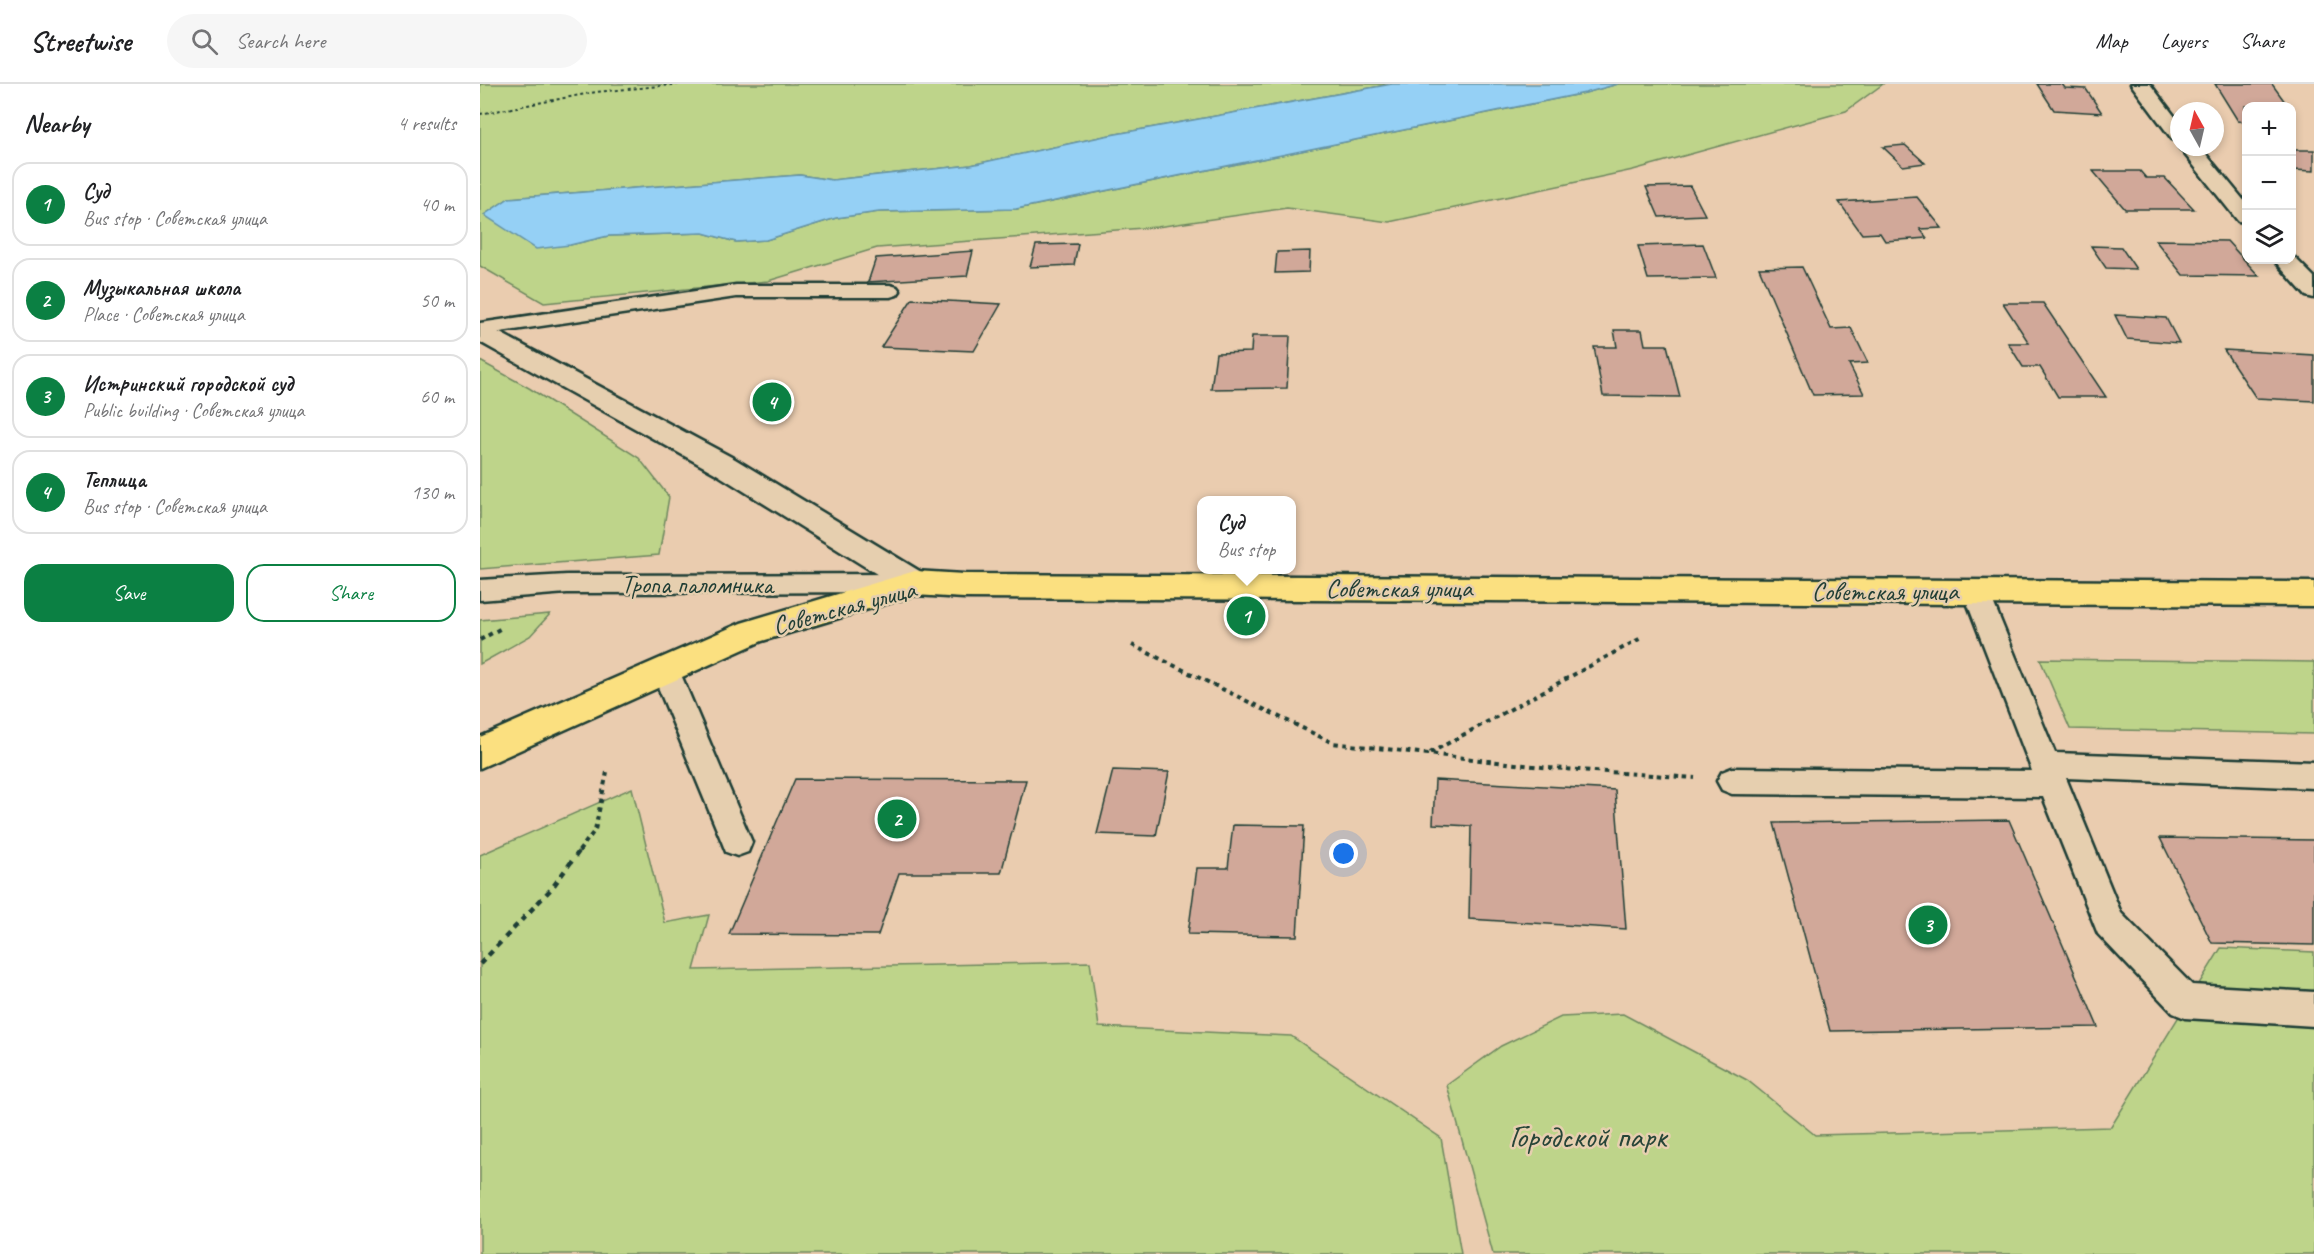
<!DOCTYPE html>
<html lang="en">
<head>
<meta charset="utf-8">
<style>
	:root { --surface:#fff; --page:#f6f6f6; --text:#202124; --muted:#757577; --line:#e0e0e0; --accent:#0b8043 }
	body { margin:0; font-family:Caveat,sans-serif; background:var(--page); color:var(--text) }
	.controls { position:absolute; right:18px; top:18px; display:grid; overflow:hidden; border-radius:12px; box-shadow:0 3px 9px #0003 }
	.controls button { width:54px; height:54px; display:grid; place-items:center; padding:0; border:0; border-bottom:2px solid var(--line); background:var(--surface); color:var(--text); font:30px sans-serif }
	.compass { position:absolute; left:1690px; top:18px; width:54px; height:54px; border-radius:50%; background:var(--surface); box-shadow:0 3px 9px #0003; rotate:352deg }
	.you { position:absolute; left:864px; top:770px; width:21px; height:21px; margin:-15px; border:4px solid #fff; border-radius:50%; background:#1a73e8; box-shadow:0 0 0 9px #1a73e833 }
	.badge { display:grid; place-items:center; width:39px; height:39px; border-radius:50%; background:var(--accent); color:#fff; font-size:20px; font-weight:700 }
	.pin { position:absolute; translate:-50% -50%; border:3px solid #fff; box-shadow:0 2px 6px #0006 }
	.popup { position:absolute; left:717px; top:412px; width:99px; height:78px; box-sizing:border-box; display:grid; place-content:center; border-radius:12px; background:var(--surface); filter:drop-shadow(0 2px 4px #0005); font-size:20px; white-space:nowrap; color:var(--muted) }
	.popup b { font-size:22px; color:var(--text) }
	.popup::after { content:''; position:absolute; left:50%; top:100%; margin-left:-12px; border:12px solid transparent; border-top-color:var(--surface) }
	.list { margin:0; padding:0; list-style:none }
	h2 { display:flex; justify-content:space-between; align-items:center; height:78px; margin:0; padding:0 24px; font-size:26px }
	h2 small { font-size:20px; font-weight:400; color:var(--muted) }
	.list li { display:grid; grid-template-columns:39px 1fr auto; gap:18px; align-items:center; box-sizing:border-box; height:84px; margin:0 12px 12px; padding:0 12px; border:2px solid var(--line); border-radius:18px }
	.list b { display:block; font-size:22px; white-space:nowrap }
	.list p { margin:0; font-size:20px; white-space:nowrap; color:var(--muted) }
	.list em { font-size:20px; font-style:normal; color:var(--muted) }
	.actions { display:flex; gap:12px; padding:18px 24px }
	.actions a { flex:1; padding:14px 0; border:2px solid var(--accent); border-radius:18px; text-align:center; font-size:21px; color:var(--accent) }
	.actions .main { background:var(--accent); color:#fff }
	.icon { flex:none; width:33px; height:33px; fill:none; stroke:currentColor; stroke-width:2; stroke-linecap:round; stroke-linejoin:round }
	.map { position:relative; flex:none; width:1834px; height:1170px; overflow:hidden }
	header { display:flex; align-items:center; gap:36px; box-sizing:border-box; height:84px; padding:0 30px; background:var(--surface); border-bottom:2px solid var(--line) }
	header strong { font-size:28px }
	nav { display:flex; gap:33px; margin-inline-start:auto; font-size:21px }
	.search { width:420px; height:54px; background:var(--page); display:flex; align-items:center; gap:15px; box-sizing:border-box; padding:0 21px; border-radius:33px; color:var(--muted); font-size:22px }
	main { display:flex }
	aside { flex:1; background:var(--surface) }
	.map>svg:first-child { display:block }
	.green { fill:#bed48a; stroke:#6e885f; stroke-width:1.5 }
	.water { fill:#95d0f5; stroke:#6695a8; stroke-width:1.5 }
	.building { fill:#d1a899; stroke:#1f3d34; stroke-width:1.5 }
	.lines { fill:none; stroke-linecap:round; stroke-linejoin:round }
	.service-casing { stroke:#1f3d34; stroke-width:5 }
	.minor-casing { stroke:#1f3d34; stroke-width:5 }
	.secondary-casing { stroke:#1f3d34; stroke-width:5 }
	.primary-casing { stroke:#1f3d34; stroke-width:5 }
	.path-far2 { stroke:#1f3d34; stroke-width:2; stroke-dasharray:3 3; stroke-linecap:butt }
	.path-far1 { stroke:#1f3d34; stroke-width:4; stroke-dasharray:4.5 4.5; stroke-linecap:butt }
	.path { stroke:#1f3d34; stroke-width:4.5; stroke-dasharray:6 6; stroke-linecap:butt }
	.service { fill:#e6cfaf; fill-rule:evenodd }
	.minor { fill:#e6cfaf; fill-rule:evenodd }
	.secondary { fill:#e6cfaf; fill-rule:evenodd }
	.primary { fill:#fbe080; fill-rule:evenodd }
	.labels { text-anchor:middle; stroke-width:5; stroke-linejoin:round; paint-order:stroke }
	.street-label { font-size:26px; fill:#1f3d34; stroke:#e6cfaf }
	.near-park-label { font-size:32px; fill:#274538; stroke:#e6cfaf }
</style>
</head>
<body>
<header>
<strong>Streetwise</strong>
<div class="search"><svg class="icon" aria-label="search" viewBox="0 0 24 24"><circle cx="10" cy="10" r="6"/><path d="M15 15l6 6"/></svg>Search here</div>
<nav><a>Map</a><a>Layers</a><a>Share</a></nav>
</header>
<main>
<aside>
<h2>Nearby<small>4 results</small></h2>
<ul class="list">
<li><span class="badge">1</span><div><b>Суд</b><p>Bus stop · Советская улица</p></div><em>40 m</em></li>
<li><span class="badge">2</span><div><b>Музыкальная школа</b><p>Place · Советская улица</p></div><em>50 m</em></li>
<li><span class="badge">3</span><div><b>Истринский городской суд</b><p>Public building · Советская улица</p></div><em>60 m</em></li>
<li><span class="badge">4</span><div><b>Теплица</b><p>Bus stop · Советская улица</p></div><em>130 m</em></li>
</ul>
<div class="actions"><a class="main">Save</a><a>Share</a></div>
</aside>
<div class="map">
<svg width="1834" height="1170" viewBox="0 0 1834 1170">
	<rect width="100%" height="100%" fill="#eaccaf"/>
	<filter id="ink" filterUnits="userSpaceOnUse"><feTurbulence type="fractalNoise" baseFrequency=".0167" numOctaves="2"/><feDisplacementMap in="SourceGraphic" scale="12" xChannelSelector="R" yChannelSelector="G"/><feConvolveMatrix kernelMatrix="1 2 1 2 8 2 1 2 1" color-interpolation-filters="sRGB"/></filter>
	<g filter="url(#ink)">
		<path class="green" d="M0 0H912L625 52 491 81 352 96 320 91 29 114 4 131 90 161 128 152 223 149 256 158 286 156 356 134 399 128 537 125 1105 9 1138 0H1403L1366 27 1153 86 909 138 807 124 677 143 397 164 288 197 64 219 0 182Z
			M0 277 49 304 159 374 189 413 179 471 0 485Z
			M70 530 50 552 0 580V536Z
			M1560 575 1834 578V650L1590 645Z
			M152 704 185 839 229 831 214 886 610 878 619 943 811 952 961 1054 981 1170H0V771Z
			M1741 864 1834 868V1170H1013L967 1001 1021 962 1081 933 1143 930 1267 996 1335 1051 1631 1043Z"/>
		<path class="water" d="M912 0H1138L1105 9 536 125 399 128 356 134 286 156 256 158 223 149 128 152 90 161 56 165 4 131 29 114 320 91 352 96 491 81 625 52Z"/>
		<path class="building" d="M1557 0H1582L1585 4 1606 5 1622 29 1574 26Z
			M1735 0H1792L1808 22H1766V38L1758 37Z
			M1425 61 1445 79 1423 82 1403 63Z
			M1812 66H1834V87L1812 86Z
			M1613 87H1660L1666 94H1685L1714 125H1645Z
			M1210 102 1225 131 1179 133 1166 103Z
			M1437 113 1462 144 1440 145 1447 154 1405 157 1400 149 1382 150 1359 118Z
			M1675 156 1747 157 1779 192 1703 191Z
			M598 160 594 181 550 183 556 161Z
			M1223 160 1236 194 1168 195 1158 162Z
			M1611 162 1641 163 1656 185 1626 184Z
			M493 167 487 192 388 198 396 174Z
			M830 167 829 188 795 189 797 168Z
			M1322 183 1351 245 1371 244 1388 279 1369 280 1384 310 1333 311 1279 184Z
			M432 215 521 220 494 267 401 263Z
			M1523 219H1563L1626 313H1578L1560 283H1543L1528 259H1549Z
			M1635 231 1686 234 1699 259 1647 255Z
			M1134 246H1162L1165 261H1187L1200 313 1123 312 1114 263H1137Z
			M772 252H810L807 304 731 305 736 269 771 268Z
			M1744 266 1834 271V317L1776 314Z
			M633 686 689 688 676 752 617 750Z
			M315 695 546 696 521 789H419L398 851 249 850Z
			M955 696 1135 706 1146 845 989 835 991 742 953 740Z
			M1529 736 1618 943 1350 947 1294 739Z
			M753 741 824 742 817 852 708 850 717 784H748Z
			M1680 754 1834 756V861L1732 859Z"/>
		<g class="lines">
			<g class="service-casing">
				<path id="service" d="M256 201H410L417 203 420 207 417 211 410 213H256L0 251V239Z
					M431 490 440 492 444 499 440 506 431 508 87 509 0 516V496L87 491Z
					M1496 498 1505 501 1509 508 1575 669 1834 678V704L1586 694 1641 829 1712 901 1834 908V942L1705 934 1693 929 1618 850 1563 713 1252 710 1242 706 1237 697 1242 688 1252 684 1552 687 1483 508 1487 501Z
					M185 575 195 578 199 586 272 758 268 768 257 772 246 768 242 758 171 586 175 578Z"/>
			</g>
			<g class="minor-casing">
				<path id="minor" d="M1651 0H1670L1699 38V57L1692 55Z
					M1699 63H1720L1766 119V138L1758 137Z
					M1812 171 1834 193V214L1826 212 1794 176H1812Z"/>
			</g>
			<g class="secondary-casing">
				<path id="secondary" d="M0 241 9 243 255 375 446 491 450 499 446 507 435 511 424 507 235 389 0 258Z"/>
			</g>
			<g class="primary-casing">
				<path id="primary" d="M435 487 484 490 1834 498V522L484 514 435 511 282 557 0 684V653L261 539Z"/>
			</g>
			<path class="path-far2" d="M0 30 116 8 202 0"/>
			<path class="path-far1" d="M0 556 23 543
				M652 561 853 659 1070 684 1215 694
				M950 669 1163 553
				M99 767 115 746 127 688"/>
			<path class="path" d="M0 880 72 804 100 766"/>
			<use href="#service" class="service"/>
			<use href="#minor" class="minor"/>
			<use href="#secondary" class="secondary"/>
			<use href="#primary" class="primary"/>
		</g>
	</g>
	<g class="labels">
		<g class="street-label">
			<text x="217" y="509">Тропа паломника</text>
			<text x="919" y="513">Советская улица</text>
			<text x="1405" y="516">Советская улица</text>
			<text transform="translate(364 523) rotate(-15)" y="9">Советская улица</text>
		</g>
		<g class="near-park-label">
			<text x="1108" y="1063">Городской парк</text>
		</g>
	</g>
</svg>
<div class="controls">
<button>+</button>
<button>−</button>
<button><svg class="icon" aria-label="layers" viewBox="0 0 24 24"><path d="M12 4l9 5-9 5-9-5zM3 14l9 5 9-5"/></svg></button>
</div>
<svg class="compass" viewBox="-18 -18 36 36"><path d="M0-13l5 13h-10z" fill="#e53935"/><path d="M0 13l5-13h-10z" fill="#757577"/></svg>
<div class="you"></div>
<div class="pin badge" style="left:766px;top:532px">1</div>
<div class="popup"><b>Суд</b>Bus stop</div>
<div class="pin badge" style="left:417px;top:735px">2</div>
<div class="pin badge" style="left:1448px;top:841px">3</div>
<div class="pin badge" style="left:292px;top:318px">4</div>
</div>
</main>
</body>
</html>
